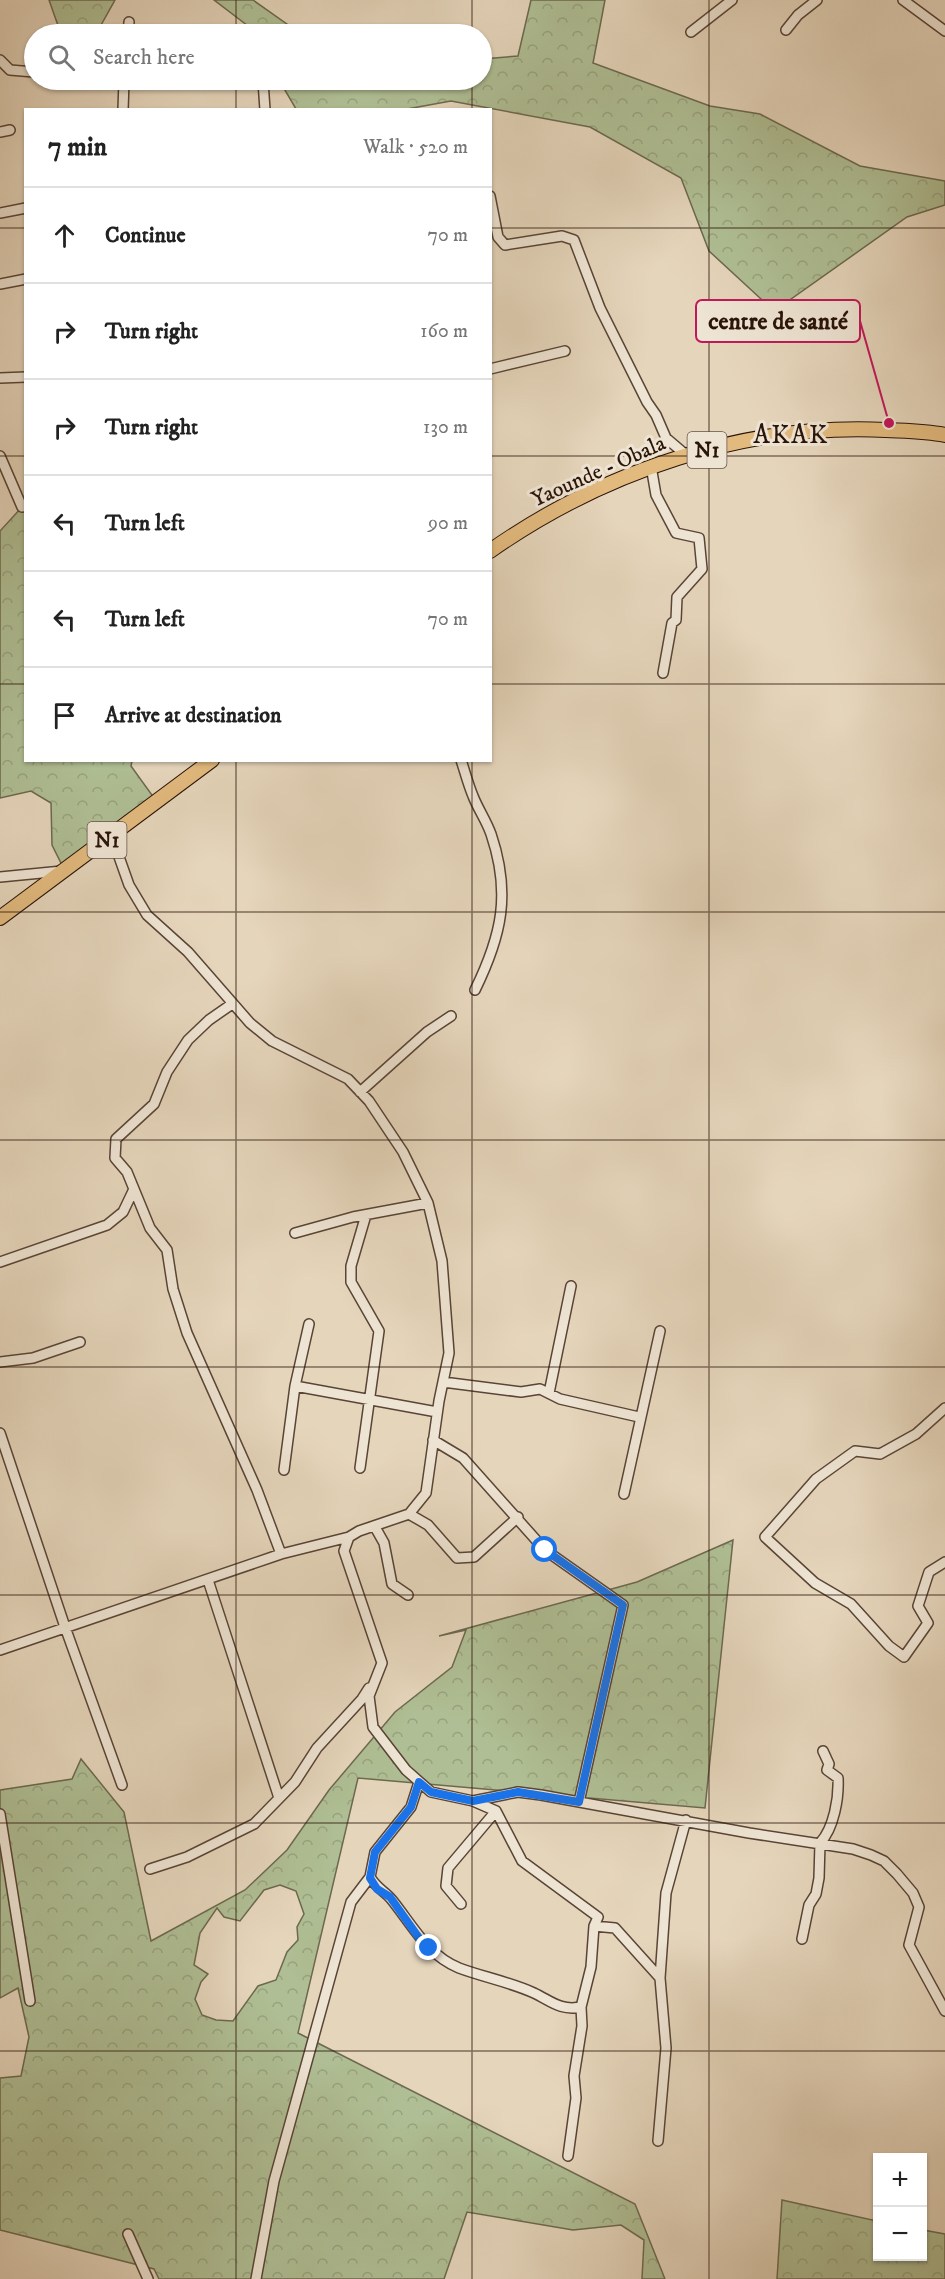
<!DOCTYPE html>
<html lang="en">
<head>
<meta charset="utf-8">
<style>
	:root { --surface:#fff; --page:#f2f2f2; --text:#222; --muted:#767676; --line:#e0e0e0 }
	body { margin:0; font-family:"IM FELL DW Pica",serif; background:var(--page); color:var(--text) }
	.controls { position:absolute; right:18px; bottom:18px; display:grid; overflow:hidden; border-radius:0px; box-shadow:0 2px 4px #0004 }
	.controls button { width:54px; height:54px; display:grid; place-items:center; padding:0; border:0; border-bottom:2px solid var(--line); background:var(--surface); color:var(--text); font:30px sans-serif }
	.stop { position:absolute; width:18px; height:18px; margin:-14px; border:4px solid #1a73e8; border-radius:50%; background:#fff }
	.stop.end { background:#1a73e8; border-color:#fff; box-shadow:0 2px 6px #0008 }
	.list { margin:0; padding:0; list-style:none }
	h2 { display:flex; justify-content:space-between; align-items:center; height:78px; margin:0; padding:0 24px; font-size:26px }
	h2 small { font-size:20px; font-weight:400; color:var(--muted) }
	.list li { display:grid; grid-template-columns:39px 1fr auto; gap:18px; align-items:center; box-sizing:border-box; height:96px; padding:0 24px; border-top:2px solid var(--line) }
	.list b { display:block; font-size:22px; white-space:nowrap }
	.list em { font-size:20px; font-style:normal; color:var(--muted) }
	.icon { flex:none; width:33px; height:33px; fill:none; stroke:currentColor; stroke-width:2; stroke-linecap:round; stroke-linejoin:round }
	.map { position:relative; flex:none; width:945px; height:2279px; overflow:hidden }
	.search { position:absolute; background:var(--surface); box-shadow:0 2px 4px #0004; left:24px; top:24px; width:468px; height:66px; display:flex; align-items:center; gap:15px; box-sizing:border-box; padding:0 21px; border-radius:33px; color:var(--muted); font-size:22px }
	.panel { position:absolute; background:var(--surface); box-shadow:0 2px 4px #0004; left:24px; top:108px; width:468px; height:654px; border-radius:0px }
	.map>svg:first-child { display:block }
	.forest { fill:url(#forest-crowns); stroke:#6c694f; stroke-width:1.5; fill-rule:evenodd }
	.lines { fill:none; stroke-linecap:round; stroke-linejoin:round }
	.minor-casing { stroke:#594436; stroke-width:12 }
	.highway-casing { stroke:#2a140a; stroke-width:16 }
	.minor { stroke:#eee4d3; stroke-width:9 }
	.highway { stroke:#e2ba7e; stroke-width:14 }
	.route { stroke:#1a73e8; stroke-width:8 }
	.grid { fill:none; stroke:#2a140a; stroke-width:1.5; stroke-opacity:0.55 }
	.labels { text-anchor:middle; stroke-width:6; stroke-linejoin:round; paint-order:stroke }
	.shield { fill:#eee4d3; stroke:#655246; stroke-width:1.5 }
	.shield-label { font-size:21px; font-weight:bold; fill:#2a140a }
	.street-label { font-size:22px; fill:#2a140a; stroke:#eee4d3 }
	.quarter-label { font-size:26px; letter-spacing:1.5px; fill:#2a140a; stroke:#eee4d3 }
	.leader { fill:none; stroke:#c2185b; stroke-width:2 }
	.callout-dot { fill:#c2185b; stroke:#eee4d3; stroke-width:2 }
	.callout { fill:#eee4d3; stroke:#c2185b; stroke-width:2 }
	.callout-label { font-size:24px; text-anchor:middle; font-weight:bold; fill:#2a140a }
</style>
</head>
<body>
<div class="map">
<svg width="945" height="2279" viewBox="0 0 945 2279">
	<defs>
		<pattern id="forest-crowns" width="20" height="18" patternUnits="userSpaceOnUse" patternTransform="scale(1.5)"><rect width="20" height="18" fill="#afbe94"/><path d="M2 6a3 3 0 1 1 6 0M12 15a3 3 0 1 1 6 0" fill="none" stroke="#97a27e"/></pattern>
	</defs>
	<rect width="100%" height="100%" fill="#e5d5bb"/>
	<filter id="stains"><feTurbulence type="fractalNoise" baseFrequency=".00333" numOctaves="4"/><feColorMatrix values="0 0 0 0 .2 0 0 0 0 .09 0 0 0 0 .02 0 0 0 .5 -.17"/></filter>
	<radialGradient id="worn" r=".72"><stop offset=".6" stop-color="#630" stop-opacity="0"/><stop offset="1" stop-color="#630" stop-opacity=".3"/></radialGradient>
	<path class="forest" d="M49 0H115L96 34H61Z
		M214 0H253L301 34H253L248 26Z
		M531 0H605L593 63 710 106 760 114 860 166 945 181V205L907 217 774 311 709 251 681 178 590 127 451 101 407 109H296L279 80H482V59L518 56Z
		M22 507 25 508 26 760 132 761 131 766 157 802 65 871 52 845 51 803 31 791 0 798V531Z
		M733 1540 705 1808 358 1778 298 2033 635 2204 665 2279H642L644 2240 621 2225 573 2230 467 2212 444 2279H159L154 2269 0 2230V2078L21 2076 29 2037 18 1988 0 1998V1790L72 1779 81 1759 124 1812 151 1941 245 1890 287 1850 329 1790 395 1712 452 1667 466 1630 439 1636 637 1582ZM280 1885 296 1891 304 1914 297 1927 298 1940 287 1952 276 1980 258 1986 233 2021 216 2020 202 2015 195 1999 201 1982 208 1974 194 1965 200 1933 217 1908 224 1917 240 1921 264 1890Z
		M782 2200 877 2221 878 2256H922L923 2230 945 2234V2279H777Z"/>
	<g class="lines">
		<g class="minor-casing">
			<path id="minor" d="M903 0 945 31
				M786 30 798 15 817 0
				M691 32 732 0
				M128 34 129 22
				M0 60 10 70 34 72
				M263 81 265 110
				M123 110 124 80
				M0 132 10 130
				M490 196 498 237 505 245 562 236 574 240 600 308 647 402 656 415 666 438 686 455
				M0 213 26 208
				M0 284 26 279
				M490 369 565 351
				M0 378 26 377
				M0 456 22 507
				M651 466 656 495 676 533 699 538 702 569 677 597 676 620 672 623 663 673
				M461 760C465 772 468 784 473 796 478 809 486 820 491 834 511 893 502 935 475 990
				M112 837 129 885 147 915 188 952 250 1023 272 1041 348 1079 369 1101 403 1152 428 1203 442 1261 449 1353 439 1401 426 1493 409 1514 359 1531 349 1537 344 1551 382 1663 369 1696 373 1727 406 1770 431 1792 473 1801 496 1811 522 1861 598 1917 594 1926 615 1928 660 1978 666 2048 658 2141
				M0 877 62 871
				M232 1004 209 1020 188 1040 167 1072 154 1104 116 1139 115 1158 127 1172 150 1228 167 1250 173 1289 187 1333 257 1490 281 1554
				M360 1092 427 1032 451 1016
				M295 1233 353 1217 428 1203
				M0 1262 107 1225 123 1212 134 1189
				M0 1362 33 1358 80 1342
				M443 1382 521 1392 540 1389 560 1399 639 1417
				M295 1386 437 1412
				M549 1393 571 1286
				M945 1408 916 1434 880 1454 855 1451 816 1479 765 1537 815 1583 851 1604 889 1646 904 1657 928 1623 918 1606 929 1572 945 1562
				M0 1433 65 1627 122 1785
				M433 1440 463 1458 545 1550 623 1605 579 1802
				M360 1468 379 1331 351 1282V1266L366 1215
				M284 1470 295 1386 309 1324
				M624 1494 660 1331
				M409 1514 428 1525 457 1558 474 1557 518 1517
				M375 1527 384 1543 392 1584 408 1595
				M208 1580 279 1798
				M0 1650 281 1554 349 1537
				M473 1801 518 1792 541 1795 749 1833 853 1849 871 1855 884 1861 897 1874 913 1893 919 1907 909 1945 945 2011
				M0 1814 30 2001
				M150 1869 187 1857 254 1824 295 1782 317 1748 362 1699 369 1688
				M370 1877C377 1889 385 1891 392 1900 413 1926 427 1955 459 1968 483 1977 510 1982 534 1993 551 2001 560 2011 581 2007
				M461 1904 446 1886 448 1868 496 1811
				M802 1939 809 1905 816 1894 819 1878 820 1843C834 1828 839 1798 838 1778L827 1770 829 1764 823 1751
				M660 1978 666 1893 686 1820
				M568 2156 576 2098 574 2076 582 2026 581 2007 591 1967 594 1926
				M128 2234 148 2279
				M256 2279 274 2181 351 1902 370 1877 375 1852 411 1807 419 1782"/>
		</g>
		<g class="highway-casing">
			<path id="highway" d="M490 551C604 471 746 423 886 430 906 431 926 431 945 435
				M0 918 212 760"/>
		</g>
		<use href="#minor" class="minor"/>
		<use href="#highway" class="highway"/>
	</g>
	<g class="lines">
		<path class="route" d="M429 1948 422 1942 390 1897 377 1889 370 1878 375 1852 411 1807 419 1782 431 1792 473 1801 518 1792 579 1802 623 1605 545 1550"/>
	</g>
	<path class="grid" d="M236 0V34M472 0V34M709 0V2279M236 80V110M472 80V110M0 228H26M490 228H945M0 456H26M490 456H945M0 684H26M490 684H945M236 760V2279M472 760V2279M0 912H945M0 1140H945M0 1367H945M0 1595H945M0 1823H945M0 2051H945"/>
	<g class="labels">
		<g class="shield">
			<rect x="687.5" y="432" width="39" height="36" rx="4.5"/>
			<rect x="87.5" y="822" width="39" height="36" rx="4.5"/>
		</g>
		<g class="shield-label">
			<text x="707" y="457">N1</text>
			<text x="107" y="847">N1</text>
		</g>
		<g class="street-label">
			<text transform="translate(598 470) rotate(-24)" y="8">Yaounde - Obala</text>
		</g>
		<g class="quarter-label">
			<text x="791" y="443">AKAK</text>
		</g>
	</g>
	<path class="leader" d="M889 423L860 321"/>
	<circle class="callout-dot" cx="889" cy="423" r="6"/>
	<rect class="callout" x="696" y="300" width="164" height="42" rx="6"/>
	<g class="callout-label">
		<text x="778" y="329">centre de santé</text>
	</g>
	<rect width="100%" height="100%" filter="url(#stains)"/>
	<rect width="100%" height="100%" fill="url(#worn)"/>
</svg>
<div class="controls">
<button>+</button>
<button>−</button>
</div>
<div class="stop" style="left:545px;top:1550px"></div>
<div class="stop end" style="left:429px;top:1948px"></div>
<div class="search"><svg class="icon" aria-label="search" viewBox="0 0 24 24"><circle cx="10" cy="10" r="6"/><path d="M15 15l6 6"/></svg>Search here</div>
<section class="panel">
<h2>7 min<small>Walk · 520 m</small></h2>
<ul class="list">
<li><svg class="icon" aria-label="ahead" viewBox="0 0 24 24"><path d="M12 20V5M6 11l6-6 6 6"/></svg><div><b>Continue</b></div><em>70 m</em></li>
<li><svg class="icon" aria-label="right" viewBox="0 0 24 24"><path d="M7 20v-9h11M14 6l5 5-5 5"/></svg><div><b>Turn right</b></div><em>160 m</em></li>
<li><svg class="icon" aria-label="right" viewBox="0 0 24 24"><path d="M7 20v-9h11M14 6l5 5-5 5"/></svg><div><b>Turn right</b></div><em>130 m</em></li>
<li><svg class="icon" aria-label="left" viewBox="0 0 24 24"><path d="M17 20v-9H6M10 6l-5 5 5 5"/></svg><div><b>Turn left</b></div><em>90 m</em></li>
<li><svg class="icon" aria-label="left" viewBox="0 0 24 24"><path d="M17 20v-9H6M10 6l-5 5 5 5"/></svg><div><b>Turn left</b></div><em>70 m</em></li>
<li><svg class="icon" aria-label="arrive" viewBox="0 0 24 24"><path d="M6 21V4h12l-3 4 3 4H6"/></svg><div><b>Arrive at destination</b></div></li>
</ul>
</section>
</div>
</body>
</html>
